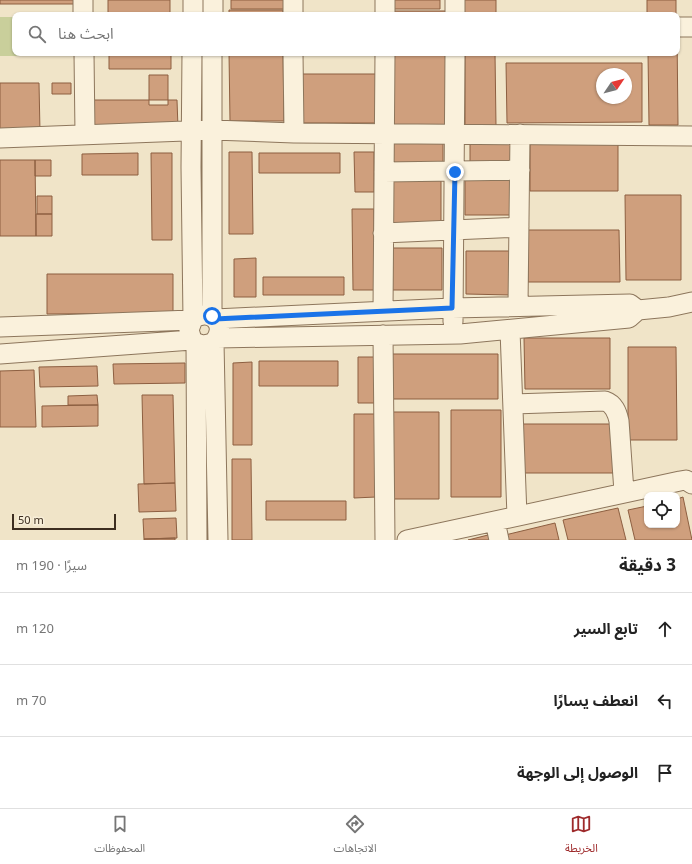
<!DOCTYPE html>
<html lang="ar">
<head>
<meta charset="utf-8">
<style>
	:root { --surface:#fff; --page:#f2f2f2; --text:#222; --muted:#767676; --line:#e0e0e0; --accent:#9e2a2b }
	body { margin:0; font-family:Georgia,"Noto Sans Arabic",serif; background:var(--page); color:var(--text); direction:rtl }
	.controls { position:absolute; right:12px; bottom:12px; display:grid; overflow:hidden; border-radius:8px; box-shadow:0 1px 3px #0004 }
	.controls button { width:36px; height:36px; display:grid; place-items:center; padding:0; border:0; border-bottom:1px solid var(--line); background:var(--surface); color:var(--text); font:20px sans-serif }
	.compass { position:absolute; left:596px; top:68px; width:36px; height:36px; border-radius:50%; background:var(--surface); box-shadow:0 1px 3px #0004; rotate:55deg }
	.scale { position:absolute; left:12px; bottom:10px; width:104px; box-sizing:border-box; padding-left:4px; border:2px solid #3d2e20; border-top:0; font-size:11px; line-height:14px; white-space:nowrap; color:#3d2e20; -webkit-text-stroke:3px #f7eed8; paint-order:stroke }
	.stop { position:absolute; width:12px; height:12px; margin:-9px; border:3px solid #1a73e8; border-radius:50%; background:#fff }
	.stop.end { background:#1a73e8; border-color:#fff; box-shadow:0 1px 4px #0008 }
	.list { margin:0; padding:0; list-style:none }
	h2 { display:flex; justify-content:space-between; align-items:center; height:52px; margin:0; padding:0 16px; font-size:17px }
	h2 small { font-size:13px; font-weight:400; color:var(--muted) }
	.list li { display:grid; grid-template-columns:26px 1fr auto; gap:12px; align-items:center; box-sizing:border-box; height:72px; padding:0 16px; border-top:1px solid var(--line) }
	.list b { display:block; font-size:15px; white-space:nowrap }
	.list em { font-size:13px; font-style:normal; color:var(--muted) }
	.icon { flex:none; width:22px; height:22px; fill:none; stroke:currentColor; stroke-width:2; stroke-linecap:round; stroke-linejoin:round }
	.map { position:relative; flex:none; width:692px; height:540px; overflow:hidden; direction:ltr }
	.search { position:absolute; background:var(--surface); box-shadow:0 1px 3px #0004; left:12px; right:12px; top:12px; height:44px; display:flex; align-items:center; gap:10px; box-sizing:border-box; padding:0 14px; border-radius:8px; color:var(--muted); font-size:15px }
	.sheet { height:268px; background:var(--surface) }
	nav { display:flex; justify-content:space-around; align-items:center; box-sizing:border-box; height:56px; border-top:1px solid var(--line); background:var(--surface); font-size:11px; color:var(--muted) }
	nav a { display:grid; justify-items:center; gap:2px }
	nav .on { color:var(--accent) }
	.map>svg:first-child { display:block }
	.green { fill:#c9cf9b }
	.building { fill:#cf9f7d; stroke:#8d5f41; fill-rule:evenodd }
	.lines { fill:none; stroke-linecap:round; stroke-linejoin:round }
	.minor-casing { stroke:#8d765c; stroke-width:21 }
	.minor { stroke:#faf1dc; stroke-width:19 }
	.route { stroke:#1a73e8; stroke-width:5 }
</style>
</head>
<body>
<div class="map">
<svg width="692" height="540" viewBox="0 0 692 540">
	<rect width="100%" height="100%" fill="#f0e4c8"/>
	<path class="green" d="M0 17H15V53H80V56H0Z"/>
	<path class="building" d="M0 0H76V4H0Z
		M108 0H170V15H108Z
		M231 0H284V9H231Z
		M392 0H440V9H392Z
		M463 0H496V15H463Z
		M647 0H676V15H647Z
		M229 10H283V15H229Z
		M390 11H446V15H390Z
		M677 33 678 125H649L648 53H677Z
		M109 53H171V69H109Z
		M229 53H283L284 121H230Z
		M391 53H446V127H391Z
		M465 53H495L496 126H465Z
		M506 63H642V122L507 123ZM602 74H626V98H602Z
		M298 74H378V123H298Z
		M149 75H168V105H149Z
		M0 83H39L40 132 0 133Z
		M52 83H71V94H52Z
		M92 100H177L178 128H92Z
		M530 139H618V191H530Z
		M470 141H517V165H470Z
		M392 142H443V167H392Z
		M229 152H252L253 234H229Z
		M354 152H374V192H355Z
		M138 153V175H82V154Z
		M151 153H172V240H152Z
		M259 153H340V173H259Z
		M0 160H35L36 236H0Z
		M35 160H51V176H35Z
		M465 176H512L513 215H465Z
		M386 179H441V224H386Z
		M625 195H681V280H626Z
		M37 196H52V214H37Z
		M352 209H374L375 290H353Z
		M36 214H52V236H36Z
		M528 230H619L620 282H528Z
		M390 248H442V290H391Z
		M466 251H511V295L466 294Z
		M256 258V297H234V259Z
		M47 274H173V313L47 314Z
		M263 277H344V295H263Z
		M524 338H610V389H525Z
		M628 347H676L677 440H628Z
		M391 354H498V399H392Z
		M358 357H375V403H358Z
		M259 361H338V386H259Z
		M252 362V445H233V363Z
		M185 363V383L114 384 113 364Z
		M97 366 98 386 40 387 39 367Z
		M34 370 36 427H0V371Z
		M97 395 98 405H68V396Z
		M142 395H173L175 483 144 484Z
		M98 405V426L42 427V406Z
		M451 410H501V497H451Z
		M390 412H439V499H390Z
		M354 414H376V497L354 498Z
		M523 424H613V473H524Z
		M232 459H251L252 540H232Z
		M175 483 176 511 139 512 138 484Z
		M683 497 692 540H635L628 510 647 506V525H677V499Z
		M266 501H346V520H266Z
		M618 508 626 540H568L563 520Z
		M176 518 177 538 144 539 143 519Z
		M555 523 559 540H502L501 536Z
		M492 534 494 540H468Z
		M175 538V540H144V539Z"/>
	<g class="lines">
		<g class="minor-casing">
			<path id="minor" d="M83 0V15
				M293 0V15
				M385 0V15
				M455 0V15
				M193 15V0
				M213 15V0
				M677 27H692
				M84 53 85 134
				M192 53 191 167 193 319
				M293 53 294 133
				M0 138 212 130 294 133 692 136
				M384 172 520 170
				M383 233 519 227
				M518 306 520 134
				M383 311 385 53
				M212 316V53
				M215 319 452 308 630 304 638 310
				M453 322 455 53
				M0 327 192 320
				M510 330 517 516
				M383 335 385 540
				M217 338 460 334 629 318 638 310 669 307 692 302
				M214 342C206 346 199 346 192 340L189 330 193 319C211 307 228 325 214 342L218 540
				M196 343 197 540
				M0 354 192 340
				M513 404 605 401C614 404 617 412 619 421L624 492
				M495 521 499 540
				M407 540 680 481 686 480 692 484"/>
		</g>
		<use href="#minor" class="minor"/>
	</g>
	<g class="lines">
		<path class="route" d="M212 316 215 319 452 308 455 172"/>
	</g>
</svg>
<div class="controls">
<button><svg class="icon" aria-label="locate" viewBox="0 0 24 24"><circle cx="12" cy="12" r="6"/><path d="M12 2v4M12 18v4M2 12h4M18 12h4"/></svg></button>
</div>
<svg class="compass" viewBox="-18 -18 36 36"><path d="M0-13l5 13h-10z" fill="#e53935"/><path d="M0 13l5-13h-10z" fill="#767676"/></svg>
<div class="scale">50 m</div>
<div class="stop" style="left:212px;top:316px"></div>
<div class="stop end" style="left:455px;top:172px"></div>
<div class="search"><svg class="icon" aria-label="search" viewBox="0 0 24 24"><circle cx="10" cy="10" r="6"/><path d="M15 15l6 6"/></svg>ابحث هنا</div>
</div>
<section class="sheet">
<h2>3 دقيقة<small>سيرًا · 190 m</small></h2>
<ul class="list">
<li><svg class="icon" aria-label="ahead" viewBox="0 0 24 24"><path d="M12 20V5M6 11l6-6 6 6"/></svg><div><b>تابع السير</b></div><em>120 m</em></li>
<li><svg class="icon" aria-label="left" viewBox="0 0 24 24"><path d="M17 20v-9H6M10 6l-5 5 5 5"/></svg><div><b>انعطف يسارًا</b></div><em>70 m</em></li>
<li><svg class="icon" aria-label="arrive" viewBox="0 0 24 24"><path d="M6 21V4h12l-3 4 3 4H6"/></svg><div><b>الوصول إلى الوجهة</b></div></li>
</ul>
</section>
<nav>
<a class="on"><svg class="icon" aria-label="map" viewBox="0 0 24 24"><path d="M3 6l6-2 6 2 6-2v14l-6 2-6-2-6 2zM9 4v14M15 6v14"/></svg>الخريطة</a>
<a><svg class="icon" aria-label="directions" viewBox="0 0 24 24"><path d="M12 3l9 9-9 9-9-9zM9 14v-3h6M13 9l2 2-2 2"/></svg>الاتجاهات</a>
<a><svg class="icon" aria-label="saved" viewBox="0 0 24 24"><path d="M7 4h10v16l-5-4-5 4z"/></svg>المحفوظات</a>
</nav>
</body>
</html>
